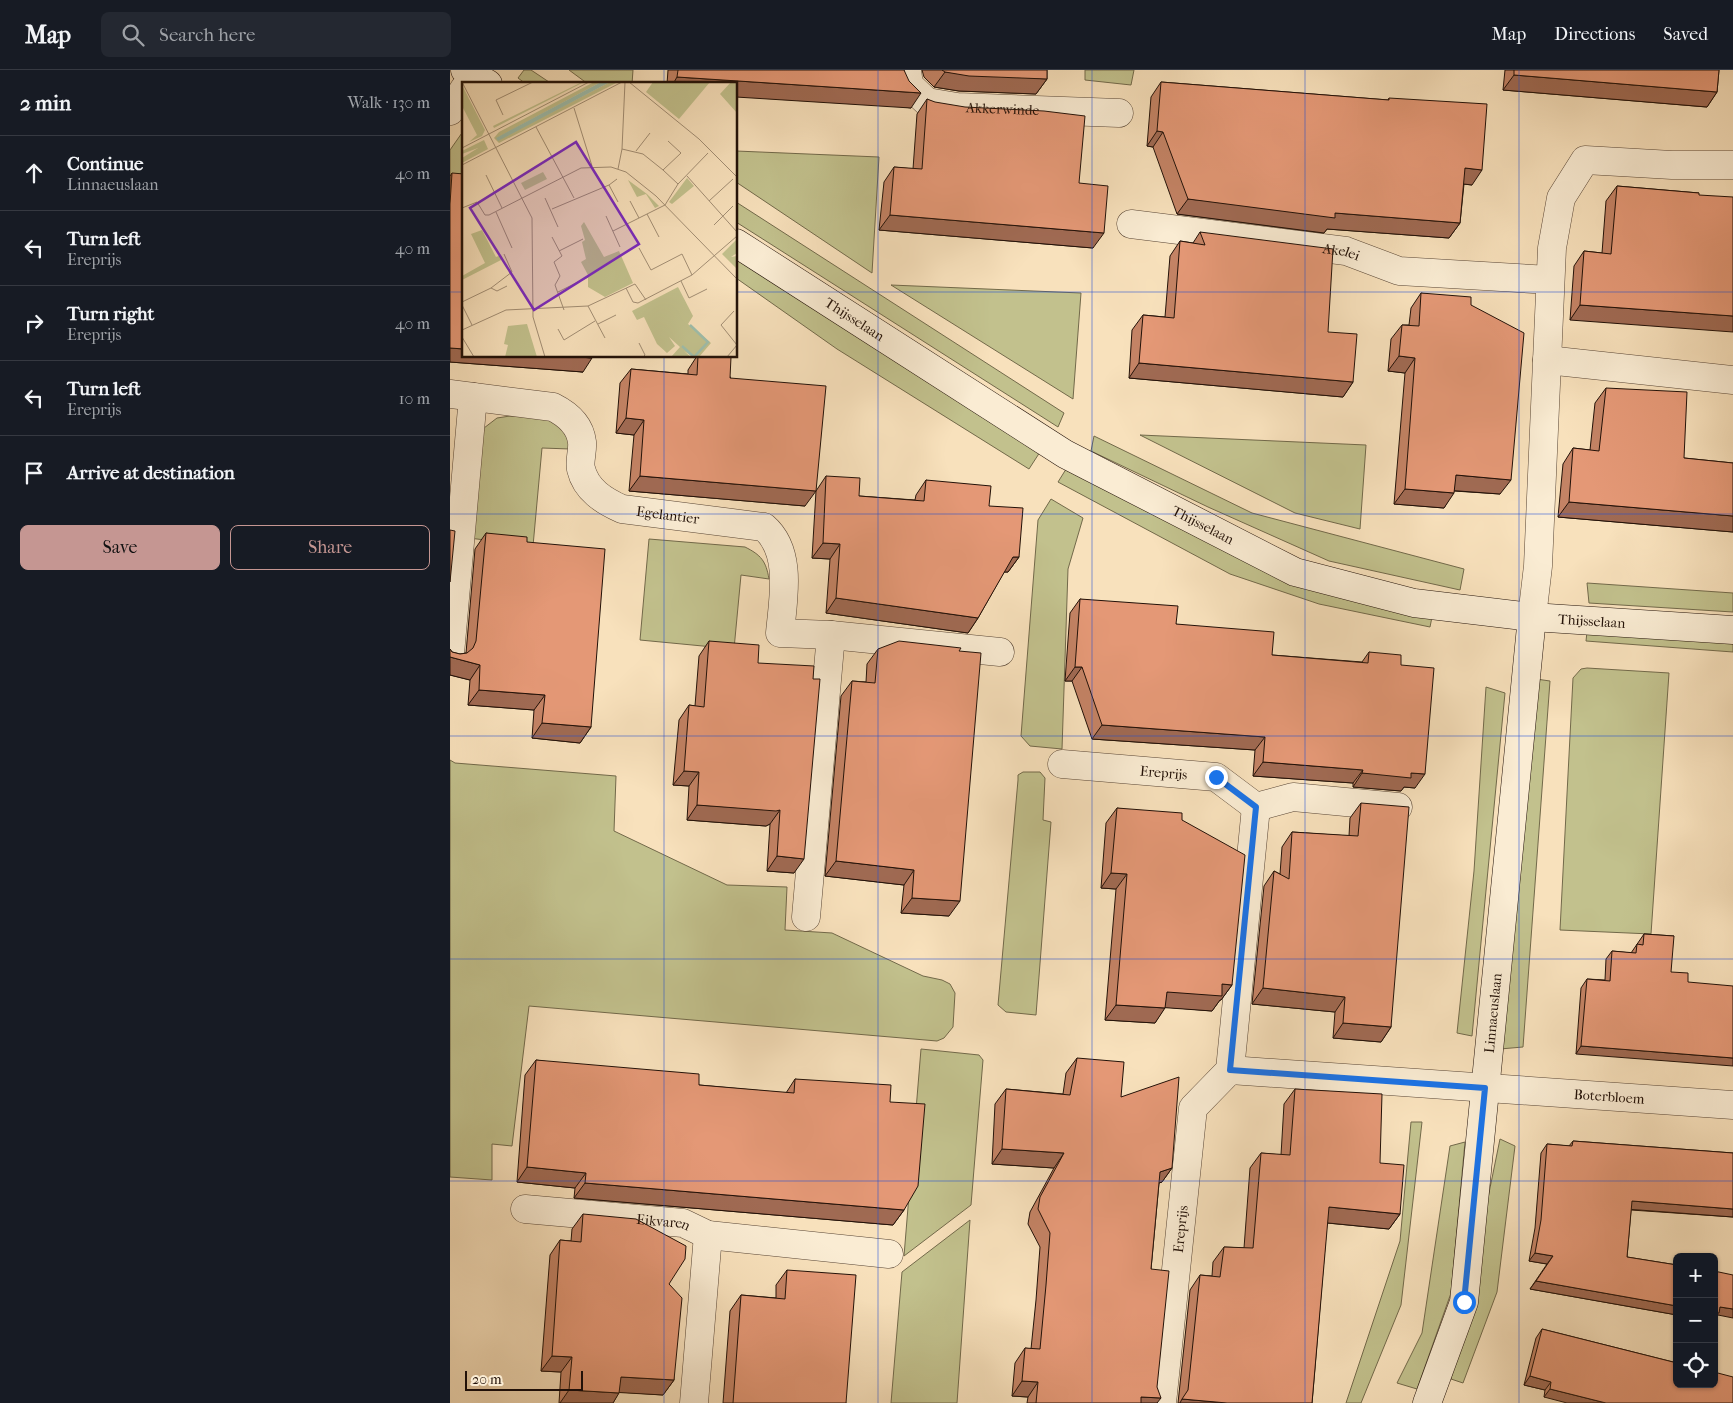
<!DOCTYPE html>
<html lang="en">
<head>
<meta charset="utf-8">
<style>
	:root { --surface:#171b24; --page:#242831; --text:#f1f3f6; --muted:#9ea1a6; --line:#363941; --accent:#c59692 }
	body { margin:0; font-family:"IM FELL French Canon",serif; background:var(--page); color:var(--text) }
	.controls { position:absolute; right:15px; bottom:15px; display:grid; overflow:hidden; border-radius:8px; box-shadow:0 1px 4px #0004 }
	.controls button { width:45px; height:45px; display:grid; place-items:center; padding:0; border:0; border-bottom:1px solid var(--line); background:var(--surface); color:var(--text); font:25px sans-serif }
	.scale { position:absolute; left:15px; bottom:12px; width:118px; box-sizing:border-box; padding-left:5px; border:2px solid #221108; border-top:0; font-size:14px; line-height:18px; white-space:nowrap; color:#221108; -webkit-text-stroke:4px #faecd3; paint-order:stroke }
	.stop { position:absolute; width:15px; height:15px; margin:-11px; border:4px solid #1a73e8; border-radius:50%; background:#fff }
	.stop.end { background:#1a73e8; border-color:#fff; box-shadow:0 1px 5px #0008 }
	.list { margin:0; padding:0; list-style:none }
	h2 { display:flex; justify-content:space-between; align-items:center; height:65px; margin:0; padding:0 20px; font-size:21px }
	h2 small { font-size:16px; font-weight:400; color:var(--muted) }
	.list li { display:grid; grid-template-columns:32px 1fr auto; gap:15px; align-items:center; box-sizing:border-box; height:75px; padding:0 20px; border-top:1px solid var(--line) }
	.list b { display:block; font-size:19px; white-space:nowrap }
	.list p { margin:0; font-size:16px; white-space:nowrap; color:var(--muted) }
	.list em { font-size:16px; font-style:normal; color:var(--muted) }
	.actions { display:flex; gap:10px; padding:15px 20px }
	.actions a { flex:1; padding:11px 0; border:1px solid var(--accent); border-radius:8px; text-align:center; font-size:18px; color:var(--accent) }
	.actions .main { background:var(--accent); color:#111 }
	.icon { flex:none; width:28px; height:28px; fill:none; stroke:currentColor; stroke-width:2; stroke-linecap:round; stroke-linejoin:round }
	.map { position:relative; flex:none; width:1283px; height:1333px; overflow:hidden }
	header { display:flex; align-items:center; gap:30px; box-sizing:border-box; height:70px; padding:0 25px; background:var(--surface); border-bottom:1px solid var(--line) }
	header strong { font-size:24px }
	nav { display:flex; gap:28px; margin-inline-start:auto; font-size:18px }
	.search { width:350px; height:45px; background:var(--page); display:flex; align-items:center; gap:12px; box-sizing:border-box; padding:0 18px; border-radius:8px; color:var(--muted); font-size:19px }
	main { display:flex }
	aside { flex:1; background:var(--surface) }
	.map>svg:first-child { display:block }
	.green { fill:#c2c18d; stroke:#72694a }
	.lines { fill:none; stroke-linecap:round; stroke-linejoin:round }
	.street-casing { stroke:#584535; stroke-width:29 }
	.secondary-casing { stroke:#221108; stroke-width:29 }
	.street { stroke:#faecd3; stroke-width:28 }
	.secondary { stroke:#faecd3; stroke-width:28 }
	.wall { fill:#c48365; stroke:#221108 }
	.shaded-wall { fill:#a06a53; stroke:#221108 }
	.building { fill:#e49876; stroke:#221108 }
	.route { stroke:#1a73e8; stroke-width:6 }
	.grid { fill:none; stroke:#1d4ed8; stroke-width:1; stroke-opacity:0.55 }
	.labels { text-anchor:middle; stroke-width:4; stroke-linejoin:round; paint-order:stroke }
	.street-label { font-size:14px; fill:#221108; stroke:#faecd3 }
	.inset-river { fill:none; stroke:#9ebeac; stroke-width:2.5 }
	.inset-road { fill:none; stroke:#a28e74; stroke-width:1 }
	.view { fill:#7b2cbf; fill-opacity:0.15; stroke:#7b2cbf; stroke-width:2.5 }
	.inset-edge { fill:none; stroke:#221108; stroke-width:2.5 }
</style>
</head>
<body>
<header>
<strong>Map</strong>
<div class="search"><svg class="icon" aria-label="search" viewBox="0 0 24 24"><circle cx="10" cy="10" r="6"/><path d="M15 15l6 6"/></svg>Search here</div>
<nav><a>Map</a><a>Directions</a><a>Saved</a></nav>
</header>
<main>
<aside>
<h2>2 min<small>Walk · 130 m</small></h2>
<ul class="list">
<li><svg class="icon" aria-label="ahead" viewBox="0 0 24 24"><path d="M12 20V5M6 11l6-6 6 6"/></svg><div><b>Continue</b><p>Linnaeuslaan</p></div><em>40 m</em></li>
<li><svg class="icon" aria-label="left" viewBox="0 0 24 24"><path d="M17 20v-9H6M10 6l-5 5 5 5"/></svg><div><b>Turn left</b><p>Ereprijs</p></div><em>40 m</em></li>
<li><svg class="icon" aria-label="right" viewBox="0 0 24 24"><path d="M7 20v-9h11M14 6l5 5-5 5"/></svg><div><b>Turn right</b><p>Ereprijs</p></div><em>40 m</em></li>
<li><svg class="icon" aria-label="left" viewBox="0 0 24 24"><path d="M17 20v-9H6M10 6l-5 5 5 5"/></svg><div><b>Turn left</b><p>Ereprijs</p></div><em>10 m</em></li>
<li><svg class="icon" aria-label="arrive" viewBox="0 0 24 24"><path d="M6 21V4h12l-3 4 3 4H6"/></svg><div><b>Arrive at destination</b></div></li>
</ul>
<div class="actions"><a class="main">Save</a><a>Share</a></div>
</aside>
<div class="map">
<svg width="1283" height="1333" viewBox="0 0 1283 1333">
	<rect width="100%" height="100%" fill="#f8e1bc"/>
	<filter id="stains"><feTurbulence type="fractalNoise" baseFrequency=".004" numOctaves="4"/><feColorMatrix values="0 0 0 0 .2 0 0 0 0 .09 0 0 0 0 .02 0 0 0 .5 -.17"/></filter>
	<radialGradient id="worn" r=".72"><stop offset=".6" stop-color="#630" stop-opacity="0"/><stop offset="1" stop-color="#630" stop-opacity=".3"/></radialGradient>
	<path class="green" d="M74 0H81L102 14H76L68 8Z
		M119 0H183L182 14H138Z
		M635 0H684L681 15 635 10Z
		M14 60V114H0V80Z
		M286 81 429 87 422 203 286 112Z
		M286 132 614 343 608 357 286 152Z
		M286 188 590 382 579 399 387 279 286 208Z
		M441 215 631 223 623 329Z
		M60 346 97 348 115 359 120 379 92 378 83 476 19 468 34 358 47 348Z
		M690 365 916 375 910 459 845 443Z
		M644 366 802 443 1014 499 1010 520 879 491 758 437 641 381Z
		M618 396 982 547 980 557 869 534 780 504 608 412Z
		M601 429 633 448 618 499 612 679 580 676 571 666 588 450Z
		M199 469 295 477C311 485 316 491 319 509L291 505 284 579 190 570Z
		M1137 513 1283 523V542L1139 533Z
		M1137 562 1283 572V582L1136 571Z
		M1137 598 1219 603 1201 864 1110 860 1123 608 1131 599Z
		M1086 609 1100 611 1073 977 1050 979Z
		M1036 617 1055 623 1022 966 1007 963 1024 801Z
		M0 690 5 693 166 706 164 761 277 815 337 817 335 860 382 863 473 906 492 910 500 914 505 923 503 957 494 968 487 971 79 936 62 1076 42 1074V1110L0 1107Z
		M573 702H590L595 708 593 750 601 752 586 945 556 942 548 935 568 710V705Z
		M471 979 529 985 533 990 521 1135 454 1186Z
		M961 1052H972L951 1235 911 1333H896L950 1171Z
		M1050 1069 1065 1076 1047 1222 1013 1313 1001 1309Z
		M1015 1072 1001 1223 967 1319 947 1313 972 1263 1000 1076Z
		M520 1150 507 1333H441L452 1202Z"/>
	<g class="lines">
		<g class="street-casing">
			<g id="street">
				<path id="s1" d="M457 0 459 15 477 32 507 37 669 43"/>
				<path d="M0 41 14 19"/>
				<path id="s2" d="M681 154 896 181 949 201 1100 210"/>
				<path d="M1097 290 1283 310"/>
				<path id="s3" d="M0 324 103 337C117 344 130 355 132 372 133 381 129 391 131 399 136 420 154 431 172 439L314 457C343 482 333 529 330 563L381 565 550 582"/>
				<path d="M1082 547 1088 496 1102 178 1111 128 1135 90 1222 95H1283"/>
				<path d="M0 584 23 327"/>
				<path id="s4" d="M612 694 766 707 806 737 843 727 948 737"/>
				<path d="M356 847 381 565"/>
				<path id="s5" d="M780 1000 1283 1035"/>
				<path id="s6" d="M75 1139 233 1153 258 1165 439 1184"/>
				<path d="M244 1333 258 1165"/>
				<path id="s7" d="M712 1333 743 1038 780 1000 806 737"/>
			</g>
		</g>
		<g class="secondary-casing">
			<g id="secondary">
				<path d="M15 0 38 14"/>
				<path id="s8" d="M286 173 615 384 845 502 964 533 1082 547 1283 560"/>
				<path id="s9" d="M977 1333 1014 1232 1082 547"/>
			</g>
		</g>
		<use href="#street" class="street"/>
		<use href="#secondary" class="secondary"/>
	</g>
	<path class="wall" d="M218 0H454L461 38 286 14H217Z
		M472 0H597V9L586 24 509 21 484 17 474 7Z
		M1055 0H1269L1267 22 1257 37 1053 20Z
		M711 12 938 30 939 28 1022 115 1014 114 1010 153 999 168 877 159 874 163 727 144 703 77 697 76 701 27Z
		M477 29 629 113 643 178 429 160 434 112 444 97 463 99 467 44Z
		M2 103 14 286 133 302 0 292V106Z
		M1167 116 1249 123 1120 250 1124 196 1134 181 1152 183 1156 131Z
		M750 162 878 262 903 312 893 327 679 308 682 260 693 245 715 247 720 186 730 171 743 173Z
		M971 223 1021 235 1050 424 1004 421 994 438 944 434 955 303 938 301 941 269 952 255H959L961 238Z
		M247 286H268L355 436 179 421 184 365 166 363 170 313 181 299 238 304V300Z
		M1156 318 1234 388 1283 393V462L1108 447 1113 394 1123 378 1140 380 1145 333Z
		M376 406 409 426 465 430 466 425 476 410 539 436 569 487 558 502H554L528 548 518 563 376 543 380 489 362 488 366 421Z
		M36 463 77 472 141 657 130 673 82 668 84 640 18 635 20 610 0 605V579L2 582 10 584 16 583 25 479Z
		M630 529 726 554 822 585 912 592 919 582 951 595 965 718 954 717 951 721 903 717V713L803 706 805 680 642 669 622 611H615L620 543Z
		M259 571 308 593 344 803 317 801 320 754 316 756 237 750 239 716 223 715 229 650 239 635 245 636 249 586Z
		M428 579 509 581 499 846 451 843 454 815 375 806 391 626 402 611 416 612 417 594Z
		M911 733 941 957 931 972 883 968 885 942 802 934 814 816 824 801 830 804 832 777 842 762 899 766 900 748Z
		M667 738 732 750 782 915 771 930H770L762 941 715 937 705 953 655 950 666 819 651 818 656 753Z
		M1194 864 1224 866 1126 984 1131 918 1137 909 1155 910 1156 889 1162 881 1181 883Z
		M627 988 671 1027 722 1098 712 1112 709 1113 701 1199 707 1333H577L578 1327 562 1326 565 1293 575 1278 581 1279 586 1230 590 1177 578 1154 580 1142 604 1098 542 1094 545 1034 556 1019 613 1024 616 1003Z
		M86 990 249 1015 336 1023 345 1009 440 1032 454 1140 443 1155 124 1128 125 1118 67 1112 75 1005Z
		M845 1019 930 1093 950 1144 939 1159 877 1153 862 1333H728L740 1220 750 1205 762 1206 763 1192 774 1177 794 1178 800 1098 811 1083 831 1085 834 1034Z
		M1123 1071 1283 1083V1147L1181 1140 1177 1187 1227 1195V1245L1080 1219 1097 1194 1079 1191 1085 1158 1091 1083 1097 1074 1119 1076Z
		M133 1144 219 1214 224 1310 213 1325 169 1322 163 1333H109L111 1302 91 1301 100 1185 110 1170 121 1171 122 1159Z
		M337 1200 396 1333H273L280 1241 291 1225 326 1228V1215Z
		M1092 1259 1227 1293 1094 1327 1095 1320 1074 1315 1086 1268Z"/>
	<path class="shaded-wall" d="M495 2 597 9 586 24 509 21 484 17Z
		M1064 5 1267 22 1257 37 1053 20Z
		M227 7 471 23 461 38 286 27V14H223Z
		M707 61 713 62 703 77 697 76Z
		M1015 98 1032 100 1022 115 1005 113Z
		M738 129 885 143 1010 153 999 168 877 159 874 163 727 144Z
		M440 145 654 163 643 178 429 160Z
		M1130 235 1283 246V262L1120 250Z
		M0 278 14 279V286H118L142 288 133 302 0 292Z
		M949 286 965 288 955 303 938 301Z
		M689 293 903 312 893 327 679 308Z
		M176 348 194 350 184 365 166 363Z
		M1006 405 1061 410 1050 424 995 420Z
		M190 406 366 421 355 436 179 421Z
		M955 419 1004 423 994 438 944 434Z
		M1119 432 1283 446V462L1108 447Z
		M373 473 390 474 380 489 362 488Z
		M563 487H569L558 502H552Z
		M386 528 528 548 518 563 376 543Z
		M0 587 30 595 20 610 0 605Z
		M625 597H632L622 611H615Z
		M29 620 95 625 84 640 18 635Z
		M92 653 141 657 130 673 82 668Z
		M652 655 815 667 805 680 642 669Z
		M813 692 913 700 903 713 803 706Z
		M234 701 249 702 239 716 223 715Z
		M912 703H961L975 704 965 718 954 717 951 721 903 717Z
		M247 735 330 740 320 754 316 756 237 750Z
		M327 786 354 789 344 803 317 801Z
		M386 791 464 800 454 815 375 806Z
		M661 803 677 804 666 819 651 818Z
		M462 828 510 831 499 846 451 843Z
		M772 914 782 915 771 930H770L762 941 706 937 717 922Z
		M813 918 895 927 885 942 802 934Z
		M666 935 715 938 705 953 655 950Z
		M893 953 941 957 931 972 883 968Z
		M1131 976 1283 988V996L1126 984Z
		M552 1079 614 1083 604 1098 542 1094Z
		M77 1097 136 1103 125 1118 67 1112Z
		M722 1098 712 1112 700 1116 710 1102Z
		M135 1113 454 1140 443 1155 124 1128Z
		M1182 1131 1283 1139V1147L1176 1139Z
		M879 1137 950 1144 939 1159 868 1152Z
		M1085 1183 1103 1186 1097 1194 1079 1191Z
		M1086 1211 1227 1236V1245L1080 1219Z
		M1270 1237 1283 1239V1248L1268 1245 1264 1251V1243Z
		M102 1286 122 1287 111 1302 91 1301Z
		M1080 1306 1101 1312 1095 1320 1074 1315Z
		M171 1307 224 1310 213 1325 160 1322Z
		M572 1311 588 1312 578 1327 562 1326Z
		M1100 1319 1156 1333H1117L1094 1327Z
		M119 1320 169 1323 163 1333H110Z
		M691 1327 711 1328 707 1333H687Z
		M732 1329 777 1333H730Z"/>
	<path class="building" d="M228 0H454L459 11 471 23 227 7Z
		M492 0H597V9L519 6 495 2Z
		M1064 0H1269L1267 22 1064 5Z
		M711 12 939 30V28L1037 34 1032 100 1015 98 1010 153 885 143V148L738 129 713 62 707 61Z
		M477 29 485 32 515 37 594 41 635 46 629 113 658 116 654 163 440 145 444 97 472 99Z
		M2 103 14 104V279L0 278V134Z
		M1167 116 1249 123V125L1283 127V246L1130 235 1134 181 1161 184Z
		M750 162 883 179 878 262 907 264 903 312 689 293 693 245 724 248 730 171 755 175Z
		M971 223 1021 227V235L1074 263 1061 410 1006 405 1004 423 955 419 965 288 949 286 952 255 969 256Z
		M118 286H143L142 288Z
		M248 286 281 287 280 308 376 316 366 421 190 406 194 350 176 348 181 299 247 305Z
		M1156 318 1237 322 1234 388 1283 393V446L1119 432 1123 378 1149 381Z
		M376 406 410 408 409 426 474 431 476 410 541 416 539 436 573 438 569 487H563L528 548 386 528 390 474 373 473Z
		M0 460 5 461 0 512Z
		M36 463 77 467V472L155 479 141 657 92 653 95 625 29 620 30 595 0 587V579L2 582 10 584 17 583 23 578 26 571Z
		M630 529 728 536 726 554 824 562 822 585 918 593 919 582 951 585V595L984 598 975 704 961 703V708L912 703 913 700 813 692 815 667 652 655 632 597H625Z
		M259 571 309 575 308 593 364 596 363 609H370L354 789 327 786 330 740 326 741 247 735 249 702 234 701 239 635 254 637Z
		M449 571 511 578 509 581 531 583 510 831 462 828 464 800 386 791 402 611 425 613 428 579Z
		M911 733 959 737 941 957 893 953 895 927 813 918 824 801 839 809 842 762 908 766Z
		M667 738 732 743V750L795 785 782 915 772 914V926L717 922 715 938 666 935 677 804 661 803Z
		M1194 864 1224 866 1221 902 1238 903V912L1283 916V988L1131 976 1137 909 1160 911 1162 881 1186 883 1187 874 1193 875Z
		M627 988 674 992 671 1027 729 1007 722 1098 710 1102 701 1199 719 1201 707 1317 711 1328 691 1327V1333H586L588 1312 572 1311 575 1278 590 1279 596 1215 600 1163 588 1139 590 1127 614 1083 552 1079 556 1019 620 1025Z
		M86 990 249 1004V1015L344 1023 345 1009 441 1015 440 1032 475 1034 468 1116 454 1140 135 1113 136 1103 77 1097Z
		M845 1019 932 1024 930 1093 954 1095 950 1144 879 1137 862 1333H777L732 1329 738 1320 750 1205 770 1207 774 1177 803 1178 811 1083 840 1085Z
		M1123 1071 1283 1083V1139L1182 1131 1177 1187 1227 1195V1236L1086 1211 1103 1186 1085 1183 1091 1150 1097 1074 1122 1076Z
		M133 1144 186 1149 236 1176 235 1189 219 1214 232 1228 224 1310 171 1307 169 1323 119 1320 122 1287 102 1286 110 1170 131 1172Z
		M337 1200 406 1205 396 1333H283L291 1225 335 1229Z
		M1264 1201 1283 1205V1239L1270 1237 1269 1243H1264Z
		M1092 1259 1227 1293V1314H1264V1302L1283 1307V1333H1156L1100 1319 1101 1312 1080 1306Z"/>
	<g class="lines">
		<path class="route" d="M766 707 806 737 780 1000 1035 1018 1014 1232"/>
	</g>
	<path class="grid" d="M214 0V14M428 0V1333M642 0V1333M855 0V1333M1069 0V1333M0 222H14M286 222H1283M214 286V1333M0 444H1283M0 666H1283M0 889H1283M0 1111H1283"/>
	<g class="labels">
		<g class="street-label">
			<text dy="5" stroke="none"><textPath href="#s1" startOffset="116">Akkerwinde</textPath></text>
			<text dy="5" stroke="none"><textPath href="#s2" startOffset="212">Akelei</textPath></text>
			<text dy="5" stroke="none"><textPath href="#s8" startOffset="141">Thijsselaan</textPath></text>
			<text dy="5" stroke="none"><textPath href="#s3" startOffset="284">Egelantier</textPath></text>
			<text dy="5" stroke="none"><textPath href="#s8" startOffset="546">Thijsselaan</textPath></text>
			<text dy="5" stroke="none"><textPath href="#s8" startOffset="951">Thijsselaan</textPath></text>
			<text dy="5" stroke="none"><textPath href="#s4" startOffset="102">Ereprijs</textPath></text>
			<text dy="5" stroke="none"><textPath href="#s9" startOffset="398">Linnaeuslaan</textPath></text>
			<text dy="5" stroke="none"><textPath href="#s5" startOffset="380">Boterbloem</textPath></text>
			<text dy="5" stroke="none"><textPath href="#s6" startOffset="139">Eikvaren</textPath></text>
			<text dy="5" stroke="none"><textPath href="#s7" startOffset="175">Ereprijs</textPath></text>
		</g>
	</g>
	<g transform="translate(12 12)">
		<rect width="275" height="275" fill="#f8e1bc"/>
		<path d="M120 0H122L32 46 31 44ZM132 0H139L35 56 36 58 148 0H156L37 61 32 56 37 50ZM191 0H248L217 37 184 10ZM269 0H275V31L258 12ZM0 3 23 48 20 54 7 60 15 53 0 24ZM22 58 26 67 0 81V76L16 66 0 72V69ZM81 90 85 97 63 108 59 101ZM225 96 232 104 210 122 207 120ZM166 98 185 112 197 124 193 126 184 112 175 115ZM122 140 142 175 157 169 171 201 143 215 126 205V193L119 180 124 177 120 160 123 158 119 144ZM20 148 34 175 39 173 41 177 0 198V194L23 181 9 152ZM275 157V171L269 175 275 174V187L260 172ZM216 205 231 234 226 242 249 261 237 275H231L222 269 229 275H209L218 265 207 255 213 264 205 271 195 262 182 235 175 238 170 229ZM65 242 75 275H43L46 263 42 262 46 244Z" fill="#c2c18d"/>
		<path d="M139 0H148L36 59 34 56Z" fill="#9ebeac"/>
		<path class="inset-river" d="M220 264 232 275 246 260 228 243"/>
		<path class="inset-road" d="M0 0 70 136 71 235 83 275M167 0 237 57 275 95M112 26 130 84M41 33 34 18 71 0M74 45 112 116M0 66 127 0M160 67 181 72 201 88 219 71 206 59M174 69 188 51M0 83 160 0M156 87 160 67 163 0M201 88 216 102M24 93 40 126M225 94 275 150M155 97 147 103 156 120M83 116 96 145M168 119 177 136M247 119 271 97M0 126 15 120 23 133H27L119 86 149 85 164 90 194 114 275 197M90 127 147 103M34 130 50 166M185 132 197 155M144 134 158 165M252 143 271 124M151 149 203 123 216 102 246 71M90 155 100 174 92 180 98 194 93 203 102 228M177 166 189 188 220 172 230 193M97 169 121 157M219 199 227 216 245 207M29 206 35 209 45 204M164 206 171 220 176 221 230 193 275 154M96 210 126 195M0 220 29 206 50 190 42 172M0 223 10 243M126 224 143 256M136 242 154 233M96 247 102 258 133 239M0 248 44 228 126 224 173 202 184 218M0 255 12 275M177 261 183 273 181 275M265 275 275 263 259 243 272 229"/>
		<path class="view" d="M114 60 177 162 72 228 8 126Z"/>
		<rect width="275" height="275" class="inset-edge"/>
	</g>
	<rect width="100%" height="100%" filter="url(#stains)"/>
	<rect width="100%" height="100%" fill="url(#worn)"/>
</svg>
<div class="controls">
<button>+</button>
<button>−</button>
<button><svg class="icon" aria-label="locate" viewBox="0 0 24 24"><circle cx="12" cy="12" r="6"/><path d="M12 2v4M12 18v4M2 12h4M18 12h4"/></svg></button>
</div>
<div class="scale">20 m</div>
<div class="stop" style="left:1014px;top:1232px"></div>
<div class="stop end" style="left:766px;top:707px"></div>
</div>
</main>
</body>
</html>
